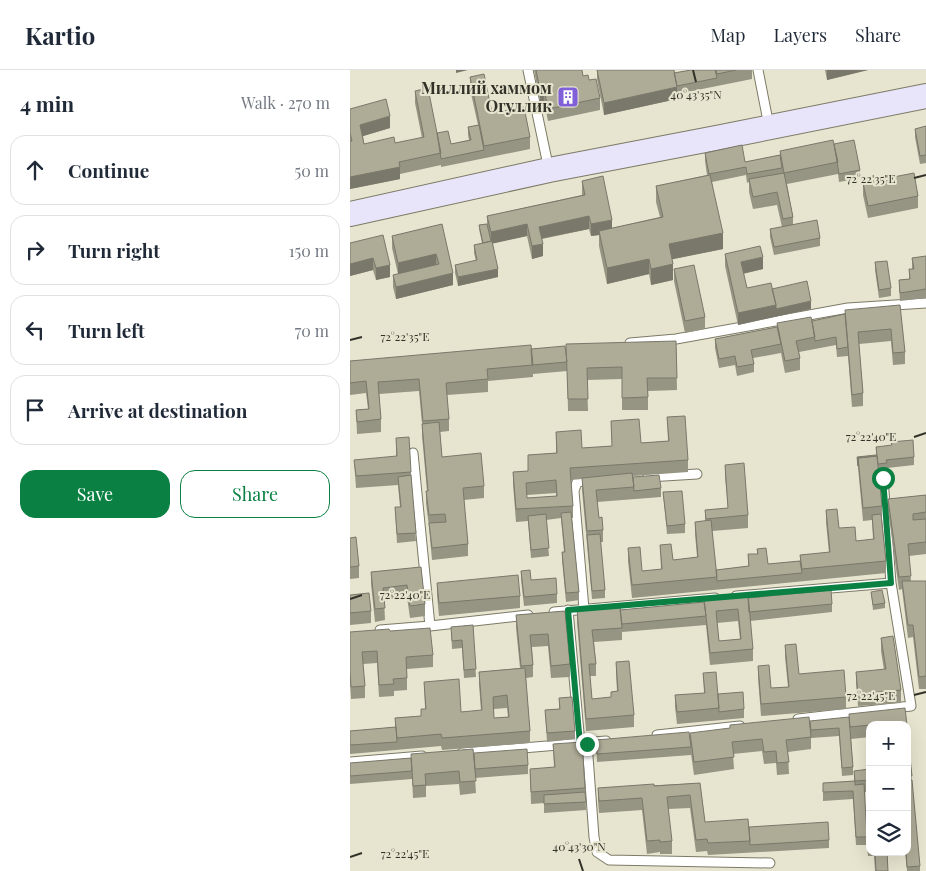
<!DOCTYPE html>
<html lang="en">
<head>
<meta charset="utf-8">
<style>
	:root { --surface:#fff; --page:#f2f2f3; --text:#1f2937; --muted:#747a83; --line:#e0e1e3; --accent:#0b8043 }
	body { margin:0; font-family:"Playfair Display",serif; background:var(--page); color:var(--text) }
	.controls { position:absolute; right:15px; bottom:15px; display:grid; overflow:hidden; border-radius:10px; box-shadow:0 5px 20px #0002 }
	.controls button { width:45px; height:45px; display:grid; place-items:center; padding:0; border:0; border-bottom:1px solid var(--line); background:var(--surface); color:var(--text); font:25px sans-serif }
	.stop { position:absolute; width:15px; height:15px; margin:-11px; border:4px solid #0b8043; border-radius:50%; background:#fff }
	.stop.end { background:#0b8043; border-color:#fff; box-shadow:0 1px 5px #0008 }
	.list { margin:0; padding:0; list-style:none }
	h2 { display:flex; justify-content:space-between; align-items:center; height:65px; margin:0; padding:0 20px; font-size:21px }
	h2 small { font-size:16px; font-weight:400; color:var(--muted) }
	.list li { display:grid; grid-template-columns:32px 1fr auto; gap:15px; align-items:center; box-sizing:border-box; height:70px; margin:0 10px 10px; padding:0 10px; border:1px solid var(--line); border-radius:15px }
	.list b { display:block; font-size:19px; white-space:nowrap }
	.list em { font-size:16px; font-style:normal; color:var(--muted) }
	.actions { display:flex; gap:10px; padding:15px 20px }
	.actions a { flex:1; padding:11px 0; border:1px solid var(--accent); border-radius:15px; text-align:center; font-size:18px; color:var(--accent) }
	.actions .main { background:var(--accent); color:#fff }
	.icon { flex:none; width:28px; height:28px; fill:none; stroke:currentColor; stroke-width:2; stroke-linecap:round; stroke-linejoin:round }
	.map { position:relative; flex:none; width:576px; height:801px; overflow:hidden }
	header { display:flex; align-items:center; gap:30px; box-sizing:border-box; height:70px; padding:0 25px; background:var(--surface); border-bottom:1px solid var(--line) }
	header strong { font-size:24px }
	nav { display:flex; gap:28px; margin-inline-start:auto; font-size:18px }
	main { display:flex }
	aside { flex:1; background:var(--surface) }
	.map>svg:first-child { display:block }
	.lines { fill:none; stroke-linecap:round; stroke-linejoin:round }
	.lane-casing { stroke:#7c7a66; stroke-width:11 }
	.secondary-casing { stroke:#7c7a66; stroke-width:26 }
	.lane { stroke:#fff; stroke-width:9 }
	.secondary { stroke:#e8e4fa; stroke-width:24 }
	.wall { fill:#969482; fill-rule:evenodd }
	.shaded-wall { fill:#7a786a }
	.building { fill:#aeac97; stroke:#7a786a; fill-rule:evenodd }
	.route { stroke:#0b8043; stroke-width:6 }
	.ticks { fill:none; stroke:#323128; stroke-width:2 }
	.labels { text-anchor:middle; stroke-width:4; stroke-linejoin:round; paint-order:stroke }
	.poi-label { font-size:16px; font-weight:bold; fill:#323128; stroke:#e7e5cf; text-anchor:end }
	.ticks-label { font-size:12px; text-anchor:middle; fill:#323128; stroke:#e7e5cf; stroke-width:4; stroke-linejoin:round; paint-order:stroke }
</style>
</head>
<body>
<header>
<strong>Kartio</strong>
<nav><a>Map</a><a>Layers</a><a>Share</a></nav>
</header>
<main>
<aside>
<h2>4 min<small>Walk · 270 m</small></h2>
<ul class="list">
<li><svg class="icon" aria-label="ahead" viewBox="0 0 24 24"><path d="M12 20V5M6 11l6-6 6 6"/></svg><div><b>Continue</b></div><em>50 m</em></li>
<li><svg class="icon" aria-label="right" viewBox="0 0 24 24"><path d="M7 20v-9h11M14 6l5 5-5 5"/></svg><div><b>Turn right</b></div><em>150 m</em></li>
<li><svg class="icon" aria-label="left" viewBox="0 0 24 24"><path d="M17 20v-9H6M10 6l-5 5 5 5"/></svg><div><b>Turn left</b></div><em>70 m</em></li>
<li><svg class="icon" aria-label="arrive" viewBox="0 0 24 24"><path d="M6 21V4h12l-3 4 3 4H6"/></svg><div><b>Arrive at destination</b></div></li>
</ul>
<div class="actions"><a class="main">Save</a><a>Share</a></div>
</aside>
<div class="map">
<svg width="576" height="801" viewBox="0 0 576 801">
	<rect width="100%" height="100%" fill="#e7e5cf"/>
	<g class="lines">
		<g class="lane-casing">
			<path id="lane" d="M178 0 199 100
				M408 0 419 56
				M280 273 326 269 498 238 576 233
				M63 383 80 556
				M298 407 347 404
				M533 408 541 513
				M386 526 541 513 561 636 448 649
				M234 539 224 421 227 412 242 410
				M218 540 230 674
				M204 542 365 528
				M30 560 80 556 178 545
				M307 665 390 656
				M237 673 244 767 247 782 259 790 420 793
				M112 683 256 671
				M0 692 72 686"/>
		</g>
		<g class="secondary-casing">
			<path id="secondary" d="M0 144 199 100 366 68 576 26"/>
		</g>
		<use href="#lane" class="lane"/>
		<use href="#secondary" class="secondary"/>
	</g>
	<path class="wall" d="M184 0H232L233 6 239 10 250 28V40L198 51 194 31 190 32Z
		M247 0H324V3L341 0H402V9L327 24V29L254 45 247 9Z
		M475 0H518L477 10Z
		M120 7 142 43 180 67V79L91 97V95L50 104V109L0 119V39L40 58 13 66 14 74 45 73 72 68 65 33V21L87 63 101 74 119 70 118 65V57L128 55 120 19Z
		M576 56V93L570 94 565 67V59Z
		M484 74 510 100V108L489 112 488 104 437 114 443 147V154L470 168V176L424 185 420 167V159L432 157 427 135 403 139 399 122V112L397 113 396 105 362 112 373 179 322 189 323 210 301 215 299 204 257 214 249 176V165L241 166 239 159 192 169 193 186 182 189 177 166 142 173 148 207 108 216 105 203V195L126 191 124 183V175L132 173 129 159V155L137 154V146L232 125V111L262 158 310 147 306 132V116L357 105 355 91V83L395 92 430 85V81Z
		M513 113 568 126V138L518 148 513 125Z
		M92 154 103 215 46 229 43 217V205L48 204 42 178V166Z
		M33 165 40 207 26 210 23 200 0 206Z
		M375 184 413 199 393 204 397 218 422 219 461 239 388 255 375 196Z
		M576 186V228L550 231 549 218V210L559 209V199H562V188Z
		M525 192 541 218V226L529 228 525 200Z
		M324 199 355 247V259L335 263 324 211Z
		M550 235 555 282V294L543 295 541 271 509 274 513 323V336L502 337 498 286 487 287 486 275 449 282 450 288V300L435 303 431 283 403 288 404 294V302L387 306 385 295 369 298 365 278V269L427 257V253L462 251Z
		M326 271 327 320 298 321V340H272V309L237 310 238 341H218L217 296V301L183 304V307L138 311V322L97 325 99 349V361L90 362 92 387 134 416V428L114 430 118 474V486L82 490 79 457 76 433V421H77L72 366V354L69 321 29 324 31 349V362L7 364 6 340 18 339 16 323 0 325V291L181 279 217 290Z
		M317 347 338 390V402L283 406V407L311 418V427L247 432 249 448 253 460V472H250L255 520V528L242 529 232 420V409L221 410 223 436V448H222L229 522V530L216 532 212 490V482H214L211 448 196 450 199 486 181 488 178 451 166 452 163 414V402L178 401V385L206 383V362L232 378 262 376 261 351 291 373 318 371ZM206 423V426L177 428V425Z
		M46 368 61 402 66 471 47 473 45 437H50L48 415 6 418 4 390 46 387Z
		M526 377 564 387V395L537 398V402H529L532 436V449L536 491V503L282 528 278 491V478L292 501 311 499 310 475 323 490 347 487 345 464V452L355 451V440L378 438 375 407V395L398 445V458L362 461 366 500 398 496V484H407V479L418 494 450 491V485L479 483 476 452V440L489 458 506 471 523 469 522 450 513 451 507 387 526 385Z
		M313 422 335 454V463L317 464Z
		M576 425V484L559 486 561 511H576V619H569L563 567 558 568 552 519 549 520 538 441V429Z
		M0 468 9 496V508L0 509Z
		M71 497 75 534V546L60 548 57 527 34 530 35 550 25 552 21 514V502Z
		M171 501 181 510 207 524V533L174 536 171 509Z
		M87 513 170 526V538L89 546 87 525Z
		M521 522 535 533V538L523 540Z
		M0 525 21 541V553L0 555Z
		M398 528 482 534V542L400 551 403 579V591L360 595 356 555 272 562V570L244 572 246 594V606H240L242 629 261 627V622L267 621 266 604V592L284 645V657L236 661 227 552V539L270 540ZM388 551 390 569 369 571 367 553Z
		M215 541 220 594V607L201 608 198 576 182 577 183 595V607L176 608 180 661V673L92 680 91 676 0 684V661L45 657V648L71 646V639H75L74 612 111 642 131 641 129 614V602L170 598 166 558V545ZM157 638 158 647 144 648V639Z
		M123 555 126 607 114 608 112 578 102 579 101 557Z
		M40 561 83 585V597L57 599V620L44 621V626L29 627 27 593 13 594 15 616V628L1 629 0 613V562Z
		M531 568 551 620V633L508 636 506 614V602L534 600 531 581Z
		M435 575 449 604 496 627V639L411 646 408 608V596L421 618 438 617 435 587Z
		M353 603 368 624 394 639V648L327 654 325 637V625L354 623Z
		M209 628 225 661V669L197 672 195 640 209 639Z
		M499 647 557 655H520V667L501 669 503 697V705L492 706 489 666 461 668V679L438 682 439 704 427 705 426 693 414 694 412 681 383 684 384 699 344 705 341 684V685L247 692 246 670 340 667 460 651Z
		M557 660 570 796V801H557L555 782H557Z
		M203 674 235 718 236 740 194 743V733L181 734 180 699 204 698Z
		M124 683 178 695V704L125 708 126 723 110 725 109 714 76 716V727L63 728 62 708V709L0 714V693Z
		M520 699V722H514L517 767 520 766V782H537L538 801H525L524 786H518L517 775H506L503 729 473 731V713L504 711V701Z
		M350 713 355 752 399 757 479 770V778L358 785 357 781 346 782 340 738 318 739 322 771V784H310V782L297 784 292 740 249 743 248 731V718Z"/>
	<path class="shaded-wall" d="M106 0H118L106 3Z
		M477 0H518L477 10Z
		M327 17V29L254 45V33Z
		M194 19V31L190 32V20Z
		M40 46V58L10 67V55Z
		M50 97V109L0 119V107Z
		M239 146V159L189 169V157Z
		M262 150V162L249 161V165L241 166V154Z
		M177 154V166L141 174V162Z
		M373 163V179L319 190V174Z
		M193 174V186L182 189V176Z
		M86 184V196L48 205V193Z
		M413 187V199L391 204V192Z
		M23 188V200L0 206V194Z
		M299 189V204L257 214V198Z
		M323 194V210L301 215V199Z
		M40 195V207L26 210V198Z
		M148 199V207L108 216V207Z
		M103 203V215L46 229V217Z
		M461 231V239L388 255V243L426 235Z"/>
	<path class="building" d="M186 0H232L233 6 238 5 239 10 246 9 250 28 198 39 194 19 190 20Z
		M247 0H324L327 17 254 33Z
		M341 0H365L367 8 327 16 324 3Z
		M366 0H386L367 4Z
		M134 4 142 43 174 37 180 67 134 76 120 7Z
		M78 18 91 83 49 92 50 97 0 107V71H2L0 63V39L36 29 40 46 10 55 14 74 44 67 45 73 74 67 65 21Z
		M129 55 134 80 91 89 87 63 98 61 101 74 121 70 118 57Z
		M576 56V85L570 86 565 59Z
		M483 70 488 92 434 103 443 147 433 149 427 122 403 127 399 109 434 103 430 81Z
		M504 70 510 100 489 104 484 74Z
		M392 75 395 92 430 85 432 98 397 104 396 97 359 104 355 83Z
		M564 103 568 126 518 136 513 113Z
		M360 105 373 163 319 174 323 194 301 199 299 189 257 198 249 161 313 147 306 116Z
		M253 106 262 150 241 154 239 146 189 157 193 174 182 176 177 154 141 162 137 146 235 125 232 111Z
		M467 150 470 168 424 177 420 159Z
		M92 154 103 203 46 217 43 205 89 194 86 184 48 193 42 166Z
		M137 154 141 171 133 173 129 155Z
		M33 165 40 195 26 198 23 188 0 194V173Z
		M142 171 148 199 108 207 105 195 127 190 124 175Z
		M410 176 413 187 391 192 397 218 421 213 426 235 388 243 375 184Z
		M576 186V219L550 223 549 210 560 209 559 199H564L562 188Z
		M537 191 541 218 529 220 525 192Z
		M344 195 355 247 335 251 324 199Z
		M457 211 461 231 426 239V235L422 219Z
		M550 235 555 282 543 283 541 259 508 262 513 323 502 325 495 240Z
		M495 244 498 277 487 279 486 267 465 271 462 251Z
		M461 247 465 267 446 271 450 288 435 291 427 253Z
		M427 257 431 274 401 280 404 294 387 297 385 286 369 289 365 269Z
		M326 271 327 308H297L298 327 272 328V297L237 298 238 329H218L216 274Z
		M181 275 183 295 137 299 138 309 96 313 99 349 73 351 69 309 28 312 31 349 7 352 6 340 19 339 16 311 0 313V291Z
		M215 276 217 292 182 295 181 279Z
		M335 346 338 390 220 398 223 436 166 439 163 402 178 401V385L207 383 206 362 231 360 232 378 262 376 261 351 289 349 291 373 319 371 317 347ZM206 410 207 426 177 428 176 413Z
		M89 352 92 387 131 383 134 416 113 418 118 474 82 478 79 453 96 452 95 444 79 445 76 421H78L72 354Z
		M59 367 61 402 6 406 4 390 47 386 46 368Z
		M563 370 564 387 536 390 537 393 528 394 526 377 542 375 541 372Z
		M526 385V386L508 388V396L507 387Z
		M527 386 532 436 513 438 508 388Z
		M394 393 398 445 356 449 355 440 378 438 375 395Z
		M282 403 284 417 246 420 249 448 252 447 253 460 237 461 232 408Z
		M61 405 66 463 47 464 45 437H51L48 407Z
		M309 405 311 418 284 421 283 407Z
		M332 421 335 454 317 456 313 422Z
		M576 425V442L563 444V450L576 449V472L558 474 561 506 549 507 538 429Z
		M487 439 489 458 505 457 506 471 524 469 522 445 531 444 536 491 452 499 450 485 480 482 476 440Z
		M221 442 229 522 216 523 212 482H215L211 443Z
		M196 444 199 478 181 480 178 446Z
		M361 450 367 507 282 515 278 478 290 477 292 501 312 499 310 475 321 474 323 490 348 487 345 452Z
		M250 464 255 520 242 521 237 465Z
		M6 467 9 496 0 497V468Z
		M416 478 418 494 450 491 452 503 367 511 366 500 399 496 398 484H408L407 479Z
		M71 497 75 534 60 536 57 515 33 518 35 538 25 539 21 502Z
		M180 500 181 510 206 508 207 524 174 527 171 501Z
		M168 505 170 526 89 533 87 513Z
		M552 511H576V606L569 607 563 555H558Z
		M481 520 482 534 399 542 398 528Z
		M532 520 535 533 523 535 521 522Z
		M19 523 21 541 0 543V525Z
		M398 524 403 579 360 583 354 528ZM388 539 391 569 369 571 366 541Z
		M354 532 356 546 272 554 270 540Z
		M270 536 272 558 242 560 246 594H239L242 629 261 627V622L268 621 266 592 279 591 284 645 236 649 227 539Z
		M215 541 220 594 201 596 198 564 180 565 183 595 171 596 166 545Z
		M123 555 126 599 114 600 112 570 102 571 101 557Z
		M80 558 83 585 56 587 57 608 43 609 44 614 29 615 27 581 12 582 15 616 1 617 0 601V562L39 559 40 561Z
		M543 566 551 620 508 624 506 602 536 599 531 568Z
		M446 574 449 604 494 600 496 627 411 634 408 596 419 595 421 618 439 617 435 575Z
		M175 598 180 661 92 668 91 664 47 668 45 648 71 646V639H76L74 612 109 609 111 642 132 640 129 602ZM157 625 159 647 144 648 143 627Z
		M366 602 369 638 327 642 325 625 355 623 353 603Z
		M393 622 394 639 369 642 368 624Z
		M222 627 225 661 197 663 195 640 210 639 209 628Z
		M555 638 557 655H541V653L500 657 499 644Z
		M459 647 461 667 436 670 439 692 427 693 426 681 414 682 412 669 382 672 384 687 344 692 340 663 380 658V655Z
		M499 647 503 697 492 698 489 658 461 660 460 651Z
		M46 657 47 672 0 675V661Z
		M557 660 562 706H557Z
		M339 662 341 677 247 684 246 670Z
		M232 672 235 718 181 722 180 699 205 697 203 674Z
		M123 679 126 711 110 712 109 701 75 704 76 715 63 716 61 684Z
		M177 679 178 695 125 699 124 683Z
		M61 688 62 701 0 706V693Z
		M520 699V710L505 711 504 701Z
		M557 710H562L570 796 557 797 556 782H557Z
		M505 711V715L514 714 517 767H506L503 721 473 722V713Z
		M350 713 355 752 398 749 400 771 358 773 357 769 346 770 340 725 317 727 322 771 310 772V770L297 771 292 728 249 731 248 718 304 714V716Z
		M235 722 236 732 194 734V725Z
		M478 752 479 770 400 775 399 757Z
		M520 766V778H518L517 767Z
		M525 782H537L538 801H526Z"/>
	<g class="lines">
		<path class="route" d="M237 674H230L218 540 541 513 533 408"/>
	</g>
	<path class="ticks" d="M343 0 346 12M564 108 576 105M0 270 12 267M564 367 576 363M0 529 12 525M564 625 576 622M0 787 12 783M229 789 233 801"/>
	<defs>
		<g id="building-square" transform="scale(1.125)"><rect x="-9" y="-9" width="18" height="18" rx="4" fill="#805fd9" stroke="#e7e5cf"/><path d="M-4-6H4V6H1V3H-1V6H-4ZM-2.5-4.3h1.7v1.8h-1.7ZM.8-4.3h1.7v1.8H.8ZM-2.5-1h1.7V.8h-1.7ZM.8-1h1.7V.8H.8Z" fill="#fff"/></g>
	</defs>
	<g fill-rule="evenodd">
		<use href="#building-square" x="218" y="27"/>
	</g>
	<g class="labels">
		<g class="poi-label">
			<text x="202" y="24">Миллий хаммом<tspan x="202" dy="18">Огуллик</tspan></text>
		</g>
	</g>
	<g class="ticks-label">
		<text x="346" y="29">40°43'35"N</text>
		<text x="521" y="113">72°22'35"E</text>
		<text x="55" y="271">72°22'35"E</text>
		<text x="521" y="371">72°22'40"E</text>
		<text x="55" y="529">72°22'40"E</text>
		<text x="521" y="630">72°22'45"E</text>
		<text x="229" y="781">40°43'30"N</text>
		<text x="55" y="788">72°22'45"E</text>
	</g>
</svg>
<div class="controls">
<button>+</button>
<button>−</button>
<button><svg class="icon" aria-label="layers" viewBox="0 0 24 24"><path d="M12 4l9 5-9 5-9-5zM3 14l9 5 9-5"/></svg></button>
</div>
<div class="stop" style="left:533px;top:408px"></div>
<div class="stop end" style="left:237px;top:674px"></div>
</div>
</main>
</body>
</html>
